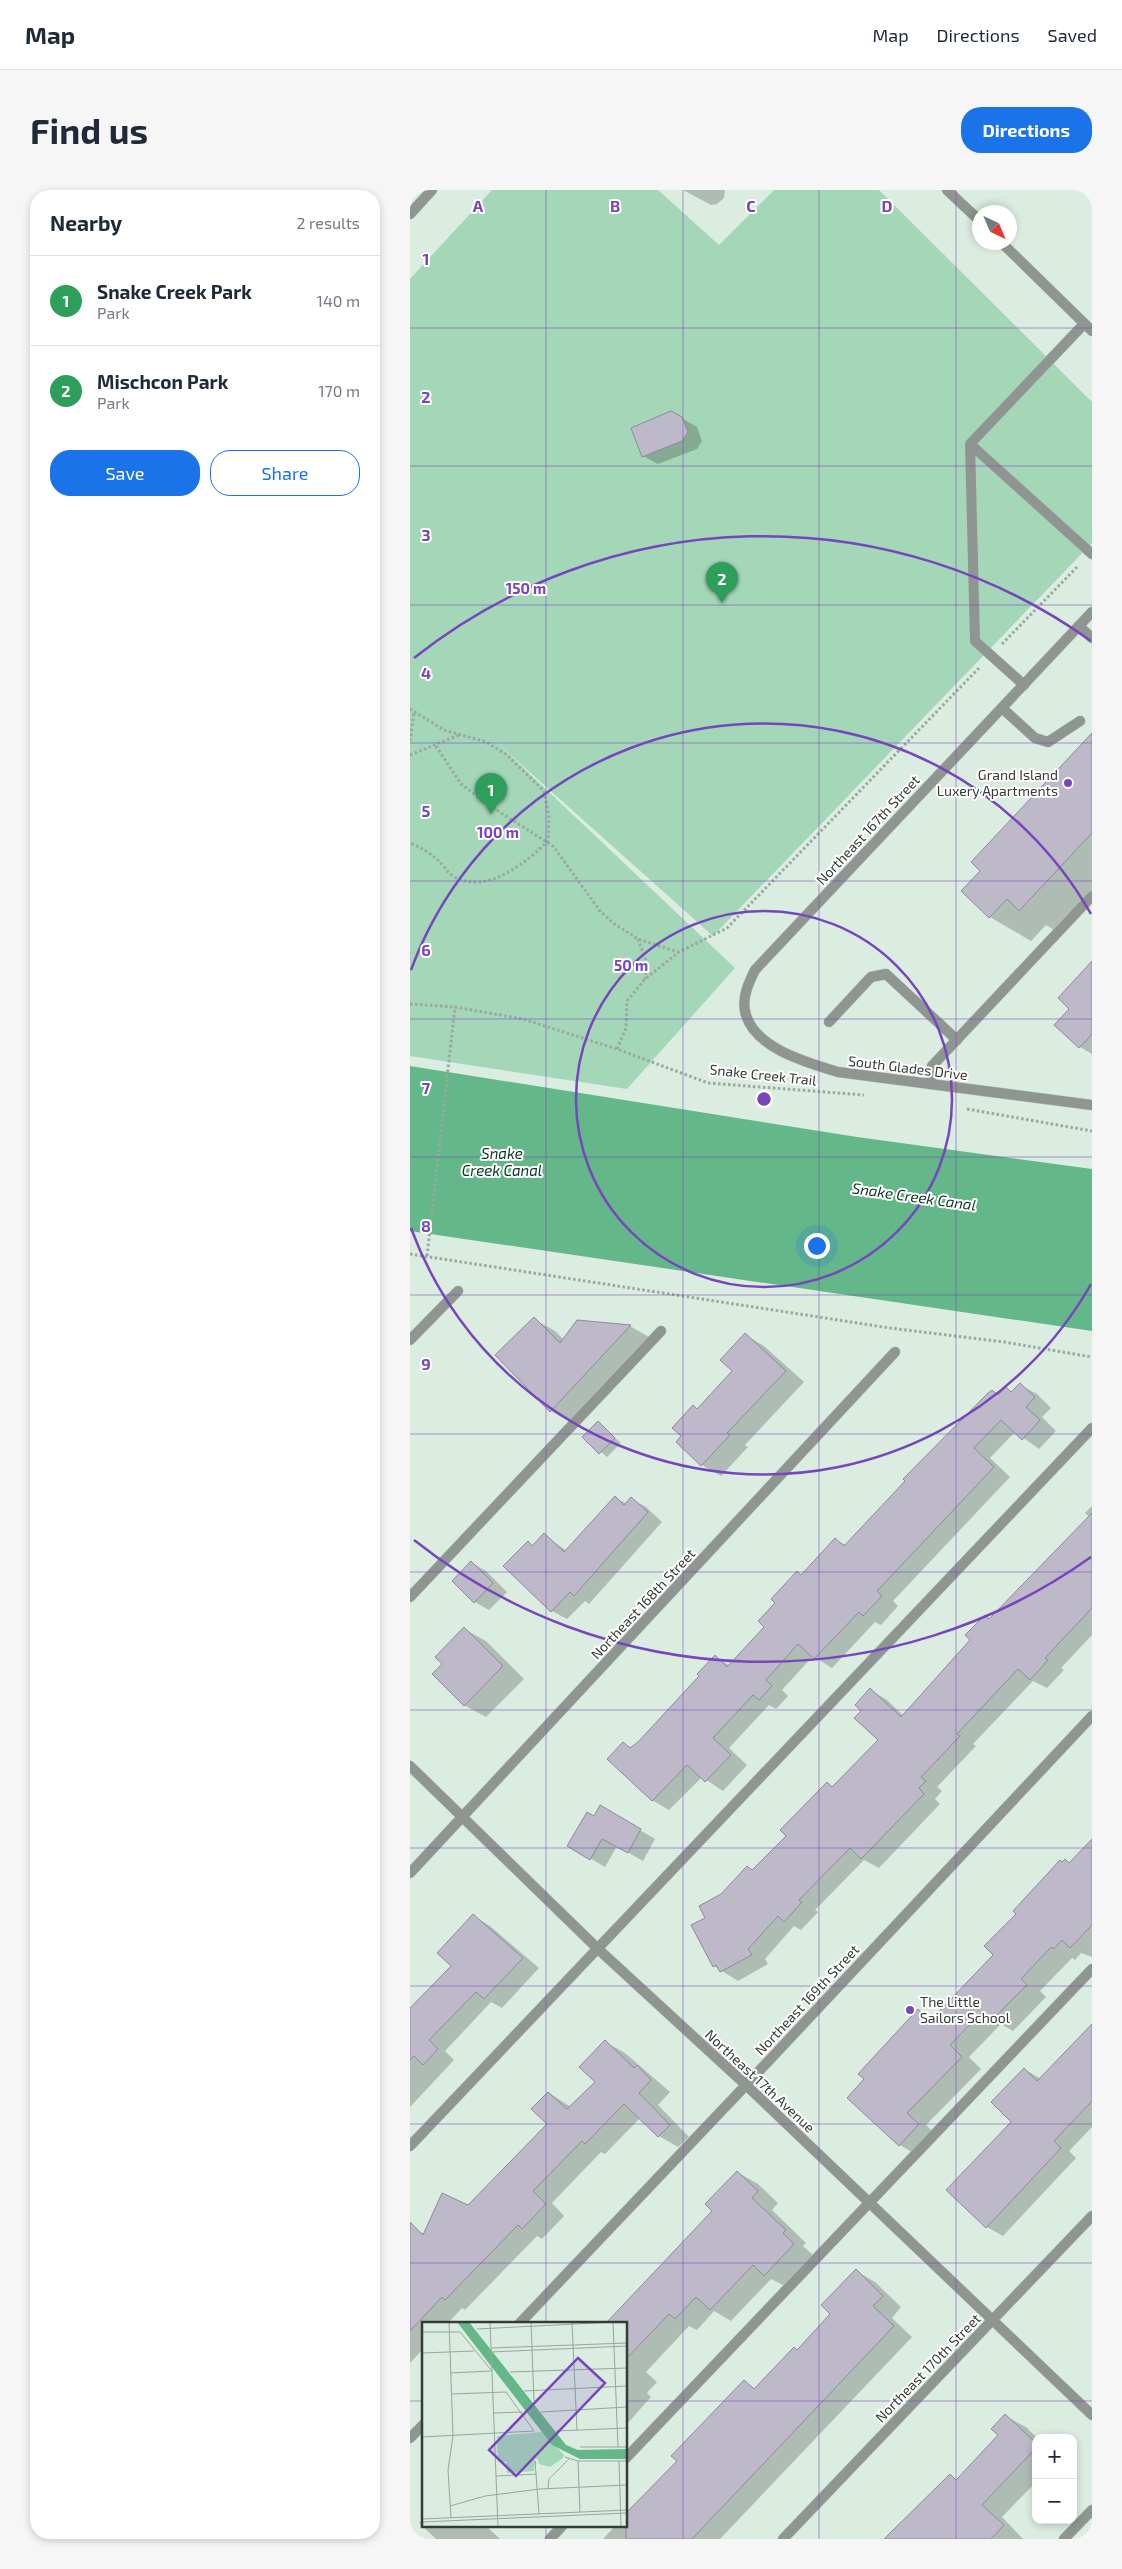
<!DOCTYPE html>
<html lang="en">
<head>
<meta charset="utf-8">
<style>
	:root { --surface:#fff; --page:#f6f6f7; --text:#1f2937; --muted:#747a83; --line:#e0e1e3; --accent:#1a73e8 }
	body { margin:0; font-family:"Exo 2",sans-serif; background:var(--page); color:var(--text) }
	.controls { position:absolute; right:15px; bottom:15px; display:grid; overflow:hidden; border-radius:10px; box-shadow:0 2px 8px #0003 }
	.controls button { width:45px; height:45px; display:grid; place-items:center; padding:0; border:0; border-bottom:1px solid var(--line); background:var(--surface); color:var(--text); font:25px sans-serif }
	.compass { position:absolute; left:562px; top:15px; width:45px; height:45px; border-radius:50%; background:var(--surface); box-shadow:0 2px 8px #0003; rotate:136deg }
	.you { position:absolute; left:406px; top:1055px; width:18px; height:18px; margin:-12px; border:4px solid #fff; border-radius:50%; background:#1a73e8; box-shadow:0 0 0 8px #1a73e833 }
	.badge { display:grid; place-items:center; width:32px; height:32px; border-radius:50%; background:var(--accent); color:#fff; font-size:16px; font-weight:700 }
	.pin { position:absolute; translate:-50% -41px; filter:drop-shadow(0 1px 2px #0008) }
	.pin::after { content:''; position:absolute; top:26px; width:18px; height:15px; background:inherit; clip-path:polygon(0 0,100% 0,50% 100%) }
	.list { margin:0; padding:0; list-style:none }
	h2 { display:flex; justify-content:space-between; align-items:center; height:65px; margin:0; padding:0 20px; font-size:21px }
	h2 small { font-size:16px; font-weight:400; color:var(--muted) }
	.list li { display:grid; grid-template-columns:32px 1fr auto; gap:15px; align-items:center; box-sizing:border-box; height:90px; padding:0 20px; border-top:1px solid var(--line) }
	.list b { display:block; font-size:19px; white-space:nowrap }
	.list p { margin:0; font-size:16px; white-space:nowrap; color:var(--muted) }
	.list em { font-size:16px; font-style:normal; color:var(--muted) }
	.actions { display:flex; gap:10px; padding:15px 20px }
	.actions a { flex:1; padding:11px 0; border:1px solid var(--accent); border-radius:20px; text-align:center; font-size:18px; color:var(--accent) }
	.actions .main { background:var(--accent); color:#fff }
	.map { position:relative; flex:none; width:682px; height:2349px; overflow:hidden; border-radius:20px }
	header { display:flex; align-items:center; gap:30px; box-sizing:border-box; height:70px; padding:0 25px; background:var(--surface); border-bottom:1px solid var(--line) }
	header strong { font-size:24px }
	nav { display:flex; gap:28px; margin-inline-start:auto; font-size:18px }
	.intro { display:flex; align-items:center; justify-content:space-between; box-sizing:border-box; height:120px; padding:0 30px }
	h1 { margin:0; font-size:35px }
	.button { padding:12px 22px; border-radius:20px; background:var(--accent); color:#fff; font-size:18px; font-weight:700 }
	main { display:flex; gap:30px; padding:0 30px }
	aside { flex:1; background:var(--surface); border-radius:20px; box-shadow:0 2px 8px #0003 }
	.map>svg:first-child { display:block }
	.green { fill:#a4d6b8 }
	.water { fill:#64b789 }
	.shadow { fill:#0003 }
	.building { fill:#bdb9c9; stroke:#8e8a99 }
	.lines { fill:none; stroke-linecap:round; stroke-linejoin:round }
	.service-casing { stroke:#bac9bf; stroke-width:11 }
	.minor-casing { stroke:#bac9bf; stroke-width:11 }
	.tertiary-casing { stroke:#bac9bf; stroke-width:11 }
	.path { stroke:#9ba79f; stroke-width:3; stroke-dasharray:2.5 2.5; stroke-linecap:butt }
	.service { stroke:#8f9691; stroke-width:10 }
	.minor { stroke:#8f9691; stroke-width:10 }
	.tertiary { stroke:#8f9691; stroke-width:10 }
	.grid { fill:none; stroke:#7746be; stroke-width:1; stroke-opacity:0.55 }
	.ring { fill:none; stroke:#7746be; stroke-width:2.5 }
	.poi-dot { fill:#7746be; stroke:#fff; stroke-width:2 }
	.labels { text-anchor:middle; stroke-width:4; stroke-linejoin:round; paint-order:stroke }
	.poi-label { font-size:14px; fill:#353b37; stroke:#fff; text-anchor:end }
	.street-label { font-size:14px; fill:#353b37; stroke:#fff }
	.water-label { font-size:15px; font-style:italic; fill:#0f3422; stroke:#fff }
	.inset-road { fill:none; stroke:#99a59d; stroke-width:1 }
	.view { fill:#7746be; fill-opacity:0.15; stroke:#7746be; stroke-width:2.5 }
	.inset-edge { fill:none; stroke:#353b37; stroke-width:2.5 }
	.grid-label { font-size:16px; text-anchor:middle; font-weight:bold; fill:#7746be; stroke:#fff; stroke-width:4; stroke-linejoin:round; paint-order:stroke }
	.centre { fill:#7746be; stroke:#fff; stroke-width:2.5 }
	.ring-label { font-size:15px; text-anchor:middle; font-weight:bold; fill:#7746be; stroke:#fff; stroke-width:4; stroke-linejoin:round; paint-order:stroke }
</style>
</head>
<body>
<header>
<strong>Map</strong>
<nav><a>Map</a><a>Directions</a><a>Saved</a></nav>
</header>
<div class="intro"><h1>Find us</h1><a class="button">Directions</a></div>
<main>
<aside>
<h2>Nearby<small>2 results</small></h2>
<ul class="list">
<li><span class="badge" style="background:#2e9e5b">1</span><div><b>Snake Creek Park</b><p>Park</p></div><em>140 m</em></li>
<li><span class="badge" style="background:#2e9e5b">2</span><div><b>Mischcon Park</b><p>Park</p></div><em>170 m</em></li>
</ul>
<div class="actions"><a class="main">Save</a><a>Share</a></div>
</aside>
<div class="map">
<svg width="682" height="2349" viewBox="0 0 682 2349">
	<rect width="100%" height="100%" fill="#dbece1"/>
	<path class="green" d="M82 0H248L309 55 364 0H469L682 212V353L303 746 86 552 325 778 217 899 0 866V89Z"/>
	<path class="water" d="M0 876 447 947 682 979V1141L0 1041Z"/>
	<path class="shadow" d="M273 0H315L314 8 307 14 301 15Z
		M261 222 287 237 292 251 287 259 248 274 233 266Z
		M682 545V711L651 744 636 735 621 751 580 727 572 681Z
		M682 773V864L670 857 661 819Z
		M124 1129 145 1141 154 1150 168 1131 220 1136 241 1148 162 1233 141 1221Z
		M335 1145 354 1156 394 1192 335 1255 338 1257 311 1286 292 1275 273 1246 284 1217 288 1220 323 1181Z
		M610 1195 627 1204 641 1218 632 1227 646 1241 629 1259 605 1242 580 1268 600 1287 483 1411 488 1416 471 1435 465 1432 422 1478 403 1466 372 1500 378 1506 366 1519 359 1515 319 1558 337 1575 313 1601 292 1587 259 1620 242 1610 213 1553 222 1558 229 1553 291 1486 305 1467 319 1475 355 1437 387 1382 393 1386 425 1350 436 1355 582 1202 589 1206 596 1199 603 1202Z
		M188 1233 211 1253 197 1267 174 1247Z
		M205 1308 217 1314 221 1309 236 1317 252 1332 179 1414 175 1411 157 1429 142 1421 95 1376 118 1353 124 1356 134 1345 157 1361Z
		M682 1316V1445L651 1478 654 1480 637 1498 623 1491 563 1554 566 1556 527 1597 532 1601 525 1609 530 1614 469 1678 454 1670 405 1720 408 1722 391 1740 384 1736 355 1769 358 1774 328 1791 304 1776 297 1728 312 1705 338 1677 343 1681 378 1646 417 1593 424 1597 470 1550 452 1521 460 1500 477 1510 494 1526 562 1450 575 1426 581 1430 680 1327 675 1323Z
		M62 1373 76 1381 97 1402 79 1420 65 1412Z
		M54 1439 76 1451 114 1489 76 1527 54 1515Z
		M191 1617 245 1649 233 1671 207 1656 195 1677 159 1656 185 1627Z
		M682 1651V1767L671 1763 665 1770 662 1768 630 1801 636 1807 603 1841 591 1834 559 1867 571 1879 516 1935 529 1947 510 1967 490 1955 439 1908 509 1821 523 1829 584 1765 660 1674Z
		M63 1726 80 1736 129 1778 92 1818 81 1812 35 1861 44 1870 0 1917V1820L42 1776Z
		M682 1836V1937L659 1961 666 1968 593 2046 577 2037 614 1879 631 1889Z
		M195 1852 215 1863 260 1902 248 1915 279 1947 268 1957 249 1946 230 1928 195 1964 191 1962 142 2013 154 2026 132 2049 127 2046 55 2120 52 2118 38 2133H14V2158L0 2173V2046L6 2040 15 2044 59 2016 139 1934V1903L161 1917 187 1892Z
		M327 1982 348 1994 368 2013 362 2020 396 2053 393 2056 404 2066 375 2096 361 2089 321 2131 304 2121 287 2140 279 2136 236 2182 247 2192 237 2203 241 2207 216 2235V2133L304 2021Z
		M446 2081 465 2092 491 2117 482 2128 502 2147 310 2349H193L206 2335H216L334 2192 346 2199 387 2161 422 2124Z
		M595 2226 616 2237 627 2248 626 2292 592 2327 613 2349H476L540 2286 547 2290 590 2245Z
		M14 2328V2335H75L90 2349H26L9 2333Z"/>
	<path class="building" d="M261 221 272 227 278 242 272 251 232 267 221 238Z
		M682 543V643L609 721 597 709 579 728 551 701 570 681 561 672Z
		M682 771V844L669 858 644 835 659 819 648 808Z
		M124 1127 150 1153 167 1130 221 1135 140 1222 85 1165Z
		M335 1143 376 1181 317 1243 320 1245 291 1276 266 1252 271 1246 262 1238 283 1215 287 1219 322 1181 310 1170Z
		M610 1193 625 1207 616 1217 630 1230 612 1250 591 1230 564 1258 584 1277 467 1401 472 1406 453 1426 449 1422 404 1469 388 1454 356 1490 362 1496 349 1510 343 1505 303 1548 321 1565 295 1592 277 1575 242 1611 197 1569 213 1552 220 1558 228 1552 289 1486 287 1484 305 1465 317 1477 354 1437 348 1431 365 1413 361 1409 387 1381 391 1385 425 1348 434 1356 495 1291 493 1289 578 1203 582 1200 588 1205 596 1197 601 1202Z
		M188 1231 205 1248 189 1264 172 1247Z
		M205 1306 214 1315 221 1307 238 1322 164 1406 160 1402 141 1422 93 1376 118 1351 122 1356 134 1343 154 1362Z
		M682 1323V1418L635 1468 638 1470 620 1490 608 1479 547 1544 550 1546 511 1587 516 1591 509 1598 514 1604 451 1669 440 1658 389 1710 392 1712 374 1732 368 1726 338 1759 342 1765 310 1782 306 1775 303 1777 281 1735 295 1728 289 1716 311 1704 337 1676 342 1680 376 1646 370 1640 417 1592 422 1597 468 1550 444 1528 451 1521 445 1515 460 1498 491 1527 560 1450 555 1445 575 1425 579 1429Z
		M61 1371 83 1393 64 1413 42 1391Z
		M54 1437 93 1476 54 1516 22 1484 32 1474 25 1467Z
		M190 1615 231 1639 218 1663 192 1649 180 1670 157 1656 177 1622 184 1626Z
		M682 1649V1735L660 1758 652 1750 644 1759 641 1757 611 1789 617 1795 582 1830 573 1821 540 1855 552 1867 497 1923 509 1934 489 1956 437 1908 454 1889 448 1884 508 1819 520 1831 583 1765 574 1756 606 1724 603 1721 650 1670 652 1672 655 1669 659 1673Z
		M63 1724 113 1768 74 1809 66 1802 19 1850 28 1859 13 1875 4 1866 0 1870V1818L41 1776 27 1763Z
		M682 1834V1911L644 1951 651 1958 576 2038 536 2000 601 1932 581 1912 614 1878 627 1891Z
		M195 1850 224 1878 227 1875 241 1890 229 1903 260 1935 248 1947 214 1914 175 1954 172 1951 123 2001 136 2014 112 2039 108 2035 35 2110 32 2107 0 2141V2032L13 2045 32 2003 58 2015 137 1934 121 1919 138 1902 157 1919 185 1892 169 1877Z
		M327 1981 348 2001 342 2008 376 2040 373 2043 384 2054 354 2086 343 2075 300 2120 286 2107 265 2129 259 2124 216 2169V2133H196L302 2021 295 2014Z
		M446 2079 473 2106 463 2116 484 2136 282 2349H216V2323L267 2271 261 2266 334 2190 344 2199 384 2157 387 2160 420 2124 411 2115Z
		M595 2224 626 2253V2258L572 2315 594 2335 581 2349H474L540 2284 546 2290 588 2245 581 2239Z"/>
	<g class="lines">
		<g class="service-casing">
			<path id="service" d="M560 254 674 134
				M669 436 682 448
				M614 495 565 451 560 254 682 364
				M592 518 625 548 638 552 670 531
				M419 832 461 787 476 784 547 850
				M520 894 522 876 682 706
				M0 1407 251 1141
				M0 1956 682 1238
				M216 2268 682 1779
				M140 2349 153 2335
				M654 2349 682 2320"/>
		</g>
		<g class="minor-casing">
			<path id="minor" d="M0 24 22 0
				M682 422 345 780C339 792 332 807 335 821 342 858 398 873 428 882L682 915
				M0 1150 48 1101
				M0 1576 187 1758 336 1895 682 2225
				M0 1683 485 1162
				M110 2133 336 1895 682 1526
				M0 2248 14 2234
				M373 2349 682 2026"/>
		</g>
		<g class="tertiary-casing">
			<path id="tertiary" d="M537 0 570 31
				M591 52 682 141"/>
		</g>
		<path class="path" d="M592 454 668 376
			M0 519 34 540 76 552 97 565 134 601 139 627 138 651C116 673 75 706 43 686 37 682 34 676 30 672 22 664 10 657 0 653
			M0 551 4 522
			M26 556 51 594 85 619 143 656 190 721 203 733 228 749 268 762
			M0 565 49 545
			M228 749 237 773 235 789
			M0 814 45 817 113 829 207 859 298 893 454 905
			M207 859 216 838 217 811 235 789 269 762 317 738 569 478
			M557 919 682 941
			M0 1064 480 1138 594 1152 682 1167
			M17 1066 45 817"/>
		<use href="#service" class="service"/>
		<use href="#minor" class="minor"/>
		<use href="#tertiary" class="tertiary"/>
	</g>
	<path class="grid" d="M136 0V2133M273 0V2349M409 0V2349M546 0V2349M0 138H682M0 276H682M0 415H682M0 553H682M0 691H682M0 829H682M0 967H682M0 1105H682M0 1244H682M0 1382H682M0 1520H682M0 1658H682M0 1796H682M0 1934H682M0 2073H682M0 2211H14M216 2211H682M136 2335V2349"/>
	<g class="ring">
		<circle cx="354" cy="909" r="188"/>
		<path d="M681 1094A376 376 0 0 1 1 1038M1 780A376 376 0 0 1 681 724"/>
		<path d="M681 1367A563 563 0 0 1 4 1350M4 468A563 563 0 0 1 681 451"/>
	</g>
	<g class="poi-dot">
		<circle cx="658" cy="593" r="5"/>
		<circle cx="500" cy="1820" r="5"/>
	</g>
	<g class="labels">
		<g class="poi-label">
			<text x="648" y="590">Grand Island<tspan x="648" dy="16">Luxery Apartments</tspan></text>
			<text x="510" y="1817" text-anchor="start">The Little<tspan x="510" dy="16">Sailors School</tspan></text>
		</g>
		<g class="street-label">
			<text transform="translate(458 640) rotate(-47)" y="5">Northeast 167th Street</text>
			<text transform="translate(498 878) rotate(7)" y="5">South Glades Drive</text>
			<text transform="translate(353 885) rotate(6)" y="5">Snake Creek Trail</text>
			<text transform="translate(233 1414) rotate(-47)" y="5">Northeast 168th Street</text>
			<text transform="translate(397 1810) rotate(-47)" y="5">Northeast 169th Street</text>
			<text transform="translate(350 1891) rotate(43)" y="5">Northeast 17th Avenue</text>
			<text transform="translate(518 2178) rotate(-46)" y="5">Northeast 170th Street</text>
		</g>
		<g class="water-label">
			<text x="92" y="969">Snake<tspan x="92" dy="17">Creek Canal</tspan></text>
			<text transform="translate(504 1007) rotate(8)" y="5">Snake Creek Canal</text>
		</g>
	</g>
	<g transform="translate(12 2132)">
		<rect width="205" height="205" fill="#dbece1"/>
		<path d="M120 110 142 133 141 136 128 145 117 142 116 137H113L112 149 85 151 84 140H76L75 114Z" fill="#a4d6b8"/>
		<path d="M35 0H47L144 123 156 128 205 127V137H158L130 123Z" fill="#64b789"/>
		<path class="inset-road" d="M27 0 31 114 26 148 29 196M68 0 76 205M109 0 112 79M191 0 196 125M150 1 155 108M55 7 193 0M0 10H38L70 49M69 26 205 21M69 30 205 24M0 31 52 29M88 50 205 46M29 51 69 49M102 69 205 64M119 90 205 85M72 91 100 90M134 109 205 106M0 115 112 109 84 70 29 72M158 125H205M143 135 156 139H205M156 139 158 190M197 139 199 205M114 142 113 139 117 192M74 154 115 152M126 167 127 157 147 137M28 184 63 174 118 167 205 163M0 197 205 188M0 200 205 191"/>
		<path class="view" d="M156 36 183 61 94 154 67 128Z"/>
		<rect width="205" height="205" class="inset-edge"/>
	</g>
	<g class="grid-label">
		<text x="68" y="22">A</text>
		<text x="205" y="22">B</text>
		<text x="341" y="22">C</text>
		<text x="477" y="22">D</text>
		<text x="16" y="75">1</text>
		<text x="16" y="213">2</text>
		<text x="16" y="351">3</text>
		<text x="16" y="489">4</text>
		<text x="16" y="627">5</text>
		<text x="16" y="766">6</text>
		<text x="16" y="904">7</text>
		<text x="16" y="1042">8</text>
		<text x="16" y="1180">9</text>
	</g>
	<circle cx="354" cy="909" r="8" class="centre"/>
	<g class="ring-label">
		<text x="116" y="404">150 m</text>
		<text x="88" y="648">100 m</text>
		<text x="221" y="781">50 m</text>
	</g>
</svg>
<div class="controls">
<button>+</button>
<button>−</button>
</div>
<svg class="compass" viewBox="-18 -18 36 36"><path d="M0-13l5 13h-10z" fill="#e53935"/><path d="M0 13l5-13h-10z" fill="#747a83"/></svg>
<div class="you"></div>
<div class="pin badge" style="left:81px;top:624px;background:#2e9e5b">1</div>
<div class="pin badge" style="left:312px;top:413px;background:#2e9e5b">2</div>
</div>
</main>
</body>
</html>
